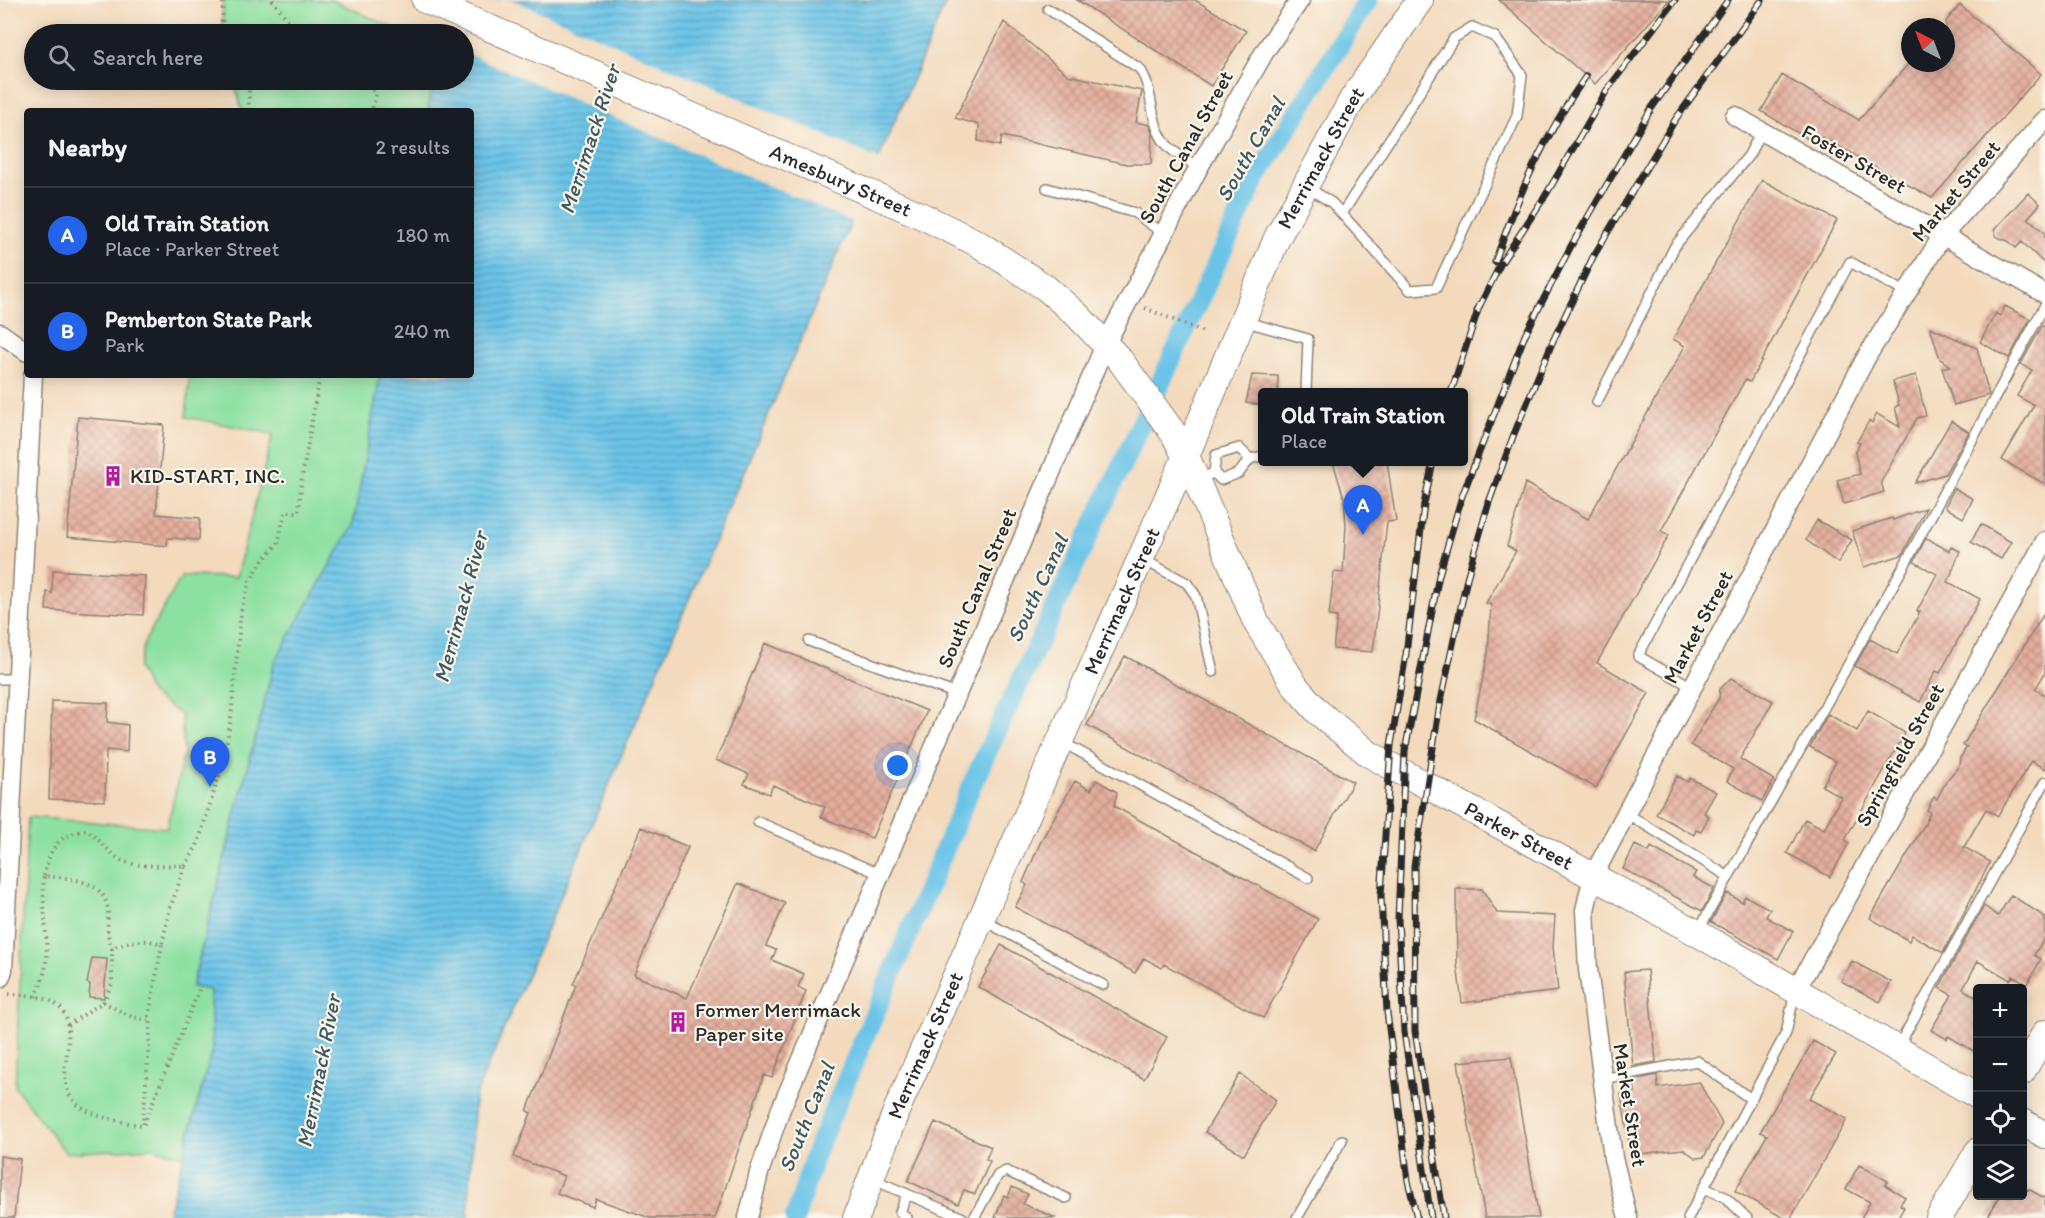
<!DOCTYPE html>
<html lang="en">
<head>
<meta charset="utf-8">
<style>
	:root { --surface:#171b24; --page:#242831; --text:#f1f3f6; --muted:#9ea1a6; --line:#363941; --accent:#2563eb }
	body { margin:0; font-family:Itim,sans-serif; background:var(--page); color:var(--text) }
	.controls { position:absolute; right:18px; bottom:18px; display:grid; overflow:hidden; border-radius:6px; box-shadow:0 3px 15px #0003 }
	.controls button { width:54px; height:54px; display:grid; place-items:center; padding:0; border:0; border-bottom:2px solid var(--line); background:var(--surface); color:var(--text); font:30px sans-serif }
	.compass { position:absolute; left:1901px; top:18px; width:54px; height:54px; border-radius:50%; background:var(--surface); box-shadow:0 3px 15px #0003; rotate:318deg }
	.you { position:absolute; left:898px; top:766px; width:21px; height:21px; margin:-15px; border:4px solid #fff; border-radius:50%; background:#1a73e8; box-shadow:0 0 0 9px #1a73e833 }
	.badge { display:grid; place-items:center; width:39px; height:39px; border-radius:50%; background:var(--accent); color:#fff; font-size:20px; font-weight:700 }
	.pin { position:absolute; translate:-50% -50px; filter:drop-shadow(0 2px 3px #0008) }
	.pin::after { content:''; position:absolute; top:32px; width:21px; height:18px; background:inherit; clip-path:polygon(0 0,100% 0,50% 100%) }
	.popup { position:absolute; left:1258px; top:388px; width:210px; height:78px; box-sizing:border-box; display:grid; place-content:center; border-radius:6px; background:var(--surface); filter:drop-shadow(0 2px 4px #0005); font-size:20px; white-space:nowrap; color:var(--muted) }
	.popup b { font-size:22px; color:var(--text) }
	.popup::after { content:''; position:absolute; left:50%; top:100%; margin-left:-12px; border:12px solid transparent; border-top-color:var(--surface) }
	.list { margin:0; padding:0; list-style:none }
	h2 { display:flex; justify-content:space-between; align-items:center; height:78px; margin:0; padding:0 24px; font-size:26px }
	h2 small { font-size:20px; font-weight:400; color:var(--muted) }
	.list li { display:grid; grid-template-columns:39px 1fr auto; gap:18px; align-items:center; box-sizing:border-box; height:96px; padding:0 24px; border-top:2px solid var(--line) }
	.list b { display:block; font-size:22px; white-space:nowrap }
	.list p { margin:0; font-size:20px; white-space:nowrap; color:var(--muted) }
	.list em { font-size:20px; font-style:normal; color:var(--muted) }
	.icon { flex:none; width:33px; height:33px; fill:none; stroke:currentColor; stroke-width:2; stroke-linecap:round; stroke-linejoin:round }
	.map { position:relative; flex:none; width:2045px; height:1218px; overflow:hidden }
	.search { position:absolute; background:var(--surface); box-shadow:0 3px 15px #0003; left:24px; top:24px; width:450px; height:66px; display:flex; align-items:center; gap:15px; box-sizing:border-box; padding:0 21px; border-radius:33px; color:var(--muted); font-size:22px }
	.panel { position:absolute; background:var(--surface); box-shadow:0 3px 15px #0003; left:24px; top:108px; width:450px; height:270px; border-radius:6px }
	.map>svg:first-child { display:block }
	.green { fill:#8ce0a1; stroke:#5c8666; stroke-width:1.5 }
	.water { fill:url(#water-rules); stroke:#4a788a; stroke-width:1.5 }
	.pier { fill:#f3dabd }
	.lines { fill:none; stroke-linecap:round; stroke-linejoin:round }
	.canal { stroke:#6ac4e8; stroke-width:20 }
	.building { fill:url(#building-cross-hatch) }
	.lane-casing { stroke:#8f8274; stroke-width:12 }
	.street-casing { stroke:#8f8274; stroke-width:21 }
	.secondary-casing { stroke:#8f8274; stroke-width:28 }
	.path { stroke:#8f8274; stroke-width:4; stroke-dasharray:1.5 4.5; stroke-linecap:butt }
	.lane { stroke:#fff; stroke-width:9 }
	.street { stroke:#fff; stroke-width:18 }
	.secondary { stroke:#fff; stroke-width:26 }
	.rail-casing { stroke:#2b2b2b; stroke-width:7 }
	.rail { stroke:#fbf7ec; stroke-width:4.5; stroke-dasharray:14; stroke-linecap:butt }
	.labels { text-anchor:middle; stroke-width:4.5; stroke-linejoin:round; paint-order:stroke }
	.street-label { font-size:21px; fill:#2b2b2b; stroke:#fbf7ec }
	.poi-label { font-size:21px; fill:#2b2b2b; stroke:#fbf7ec; text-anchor:start }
	.water-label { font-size:22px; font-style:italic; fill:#3e5964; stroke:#fbf7ec }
</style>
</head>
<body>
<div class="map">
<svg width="2045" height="1218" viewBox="0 0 2045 1218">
	<defs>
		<pattern id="water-rules" width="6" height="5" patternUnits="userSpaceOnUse" patternTransform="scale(1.5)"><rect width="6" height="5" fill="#6ac4e8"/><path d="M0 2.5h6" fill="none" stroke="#579fbc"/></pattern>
		<pattern id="building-cross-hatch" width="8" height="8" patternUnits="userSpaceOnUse" patternTransform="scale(1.5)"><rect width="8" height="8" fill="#e5af9e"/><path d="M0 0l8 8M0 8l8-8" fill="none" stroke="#ba8f81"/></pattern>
	</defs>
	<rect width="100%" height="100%" fill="#fbf7ec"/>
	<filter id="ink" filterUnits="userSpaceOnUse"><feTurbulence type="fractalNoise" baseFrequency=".0167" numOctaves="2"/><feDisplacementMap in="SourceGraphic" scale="12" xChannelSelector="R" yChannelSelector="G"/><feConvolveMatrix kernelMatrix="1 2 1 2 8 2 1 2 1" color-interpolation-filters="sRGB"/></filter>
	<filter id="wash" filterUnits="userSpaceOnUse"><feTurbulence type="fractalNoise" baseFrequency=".008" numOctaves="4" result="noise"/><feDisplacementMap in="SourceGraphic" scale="24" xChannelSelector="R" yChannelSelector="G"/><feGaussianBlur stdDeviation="1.35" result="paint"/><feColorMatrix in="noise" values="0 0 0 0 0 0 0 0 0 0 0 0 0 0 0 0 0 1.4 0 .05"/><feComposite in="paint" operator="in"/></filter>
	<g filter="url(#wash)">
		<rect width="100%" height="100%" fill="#f3dabd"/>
		<path class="green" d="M223 0H332L407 34H222Z
			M234 80H431L428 111H242Z
			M190 375H380L353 525 274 663 192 986 210 989 212 1050 183 1156 153 1148 66 1153 15 1087 28 817 167 828 184 753 181 715 151 694 138 668 145 641 182 576 236 577 273 434 186 417Z"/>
		<path class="water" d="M431 0H947L475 1096 468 1218H167L212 1050 210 990 192 987 274 663 353 525 380 375H471V111H428L431 80H464V34Z"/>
		<path class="pier" d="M428 0H513L881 160 855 223 464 52V34H428Z"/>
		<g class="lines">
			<path class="canal" d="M795 1218 815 1154 974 780 1256 179 1368 0"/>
		</g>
		<g id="blocks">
			<path class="building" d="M1077 0H1195L1246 31 1211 86Z
				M1499 0H1669L1595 84Z
				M1960 5 2041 74 1932 198 1822 137 1818 145 1761 111 1782 75 1859 120 1909 63H1946V21Z
				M1004 22 1068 75 1142 91 1136 122 1149 125 1152 133 1151 164H1127L1002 136 1000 146 978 141 979 125 955 118Z
				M1762 180 1837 220 1750 382 1745 380 1661 531 1669 535 1597 663 1649 693 1596 788 1474 719 1488 653 1491 605 1486 603 1516 551 1507 546 1525 483 1588 519 1685 346 1673 339Z
				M2028 193 2040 204 2028 218 2045 233V264L2022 242 2016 248 2008 241 1997 237 1994 230Z
				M2005 306 2030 319 2009 358 1980 342 1996 313 2000 316Z
				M2042 326 2045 327V484L2002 460 2034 405 2017 396 2032 370 2021 364Z
				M1930 327 1977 348 1989 395 1954 405 1942 368 1951 366 1940 359Z
				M1252 375 1278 376V393H1263V405L1246 403Z
				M1916 375 1926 416 1917 418 1881 482 1884 492 1844 504 1837 480 1860 474 1855 453 1860 443 1857 442 1869 421 1872 423 1877 414 1900 427 1895 407 1899 405 1893 381Z
				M78 417 164 425 156 514 200 518 199 540 168 538 167 546 67 537Z
				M1951 421 1969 432 1945 474 1915 483Z
				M1333 462H1387L1396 521 1387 522 1373 652 1333 649 1337 617 1329 616 1334 572 1343 573 1346 526 1344 498Z
				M1954 488 1973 499 1963 518 1945 507Z
				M1926 508 1902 555 1864 567 1852 531 1892 518 1893 520Z
				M1817 520 1852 540 1838 563 1806 540Z
				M1981 524 2011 542 2001 559 1971 542Z
				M1926 538 1949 551 1951 547 1960 551 1948 582 1980 599 1940 673 1936 671 1920 702 1855 666 1870 639 1897 654 1920 612 1917 611 1937 574 1914 562Z
				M53 570 145 576 143 615 46 610 47 592 52 593Z
				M2045 612V673L2035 689 2045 695V769L2031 761 1998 816 1986 809 1964 847 1990 862 1943 953 1912 935 1909 941 1870 918 1925 824 1930 812 1927 810 1934 797 1937 799 1947 780 1959 766 1960 758 1967 747 1963 745Z
				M765 643 927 711 872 838 821 817 825 807 773 785 769 794 744 784 749 774 716 760Z
				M1125 656 1353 782 1314 851 1087 725Z
				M1731 678 1773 701 1740 759 1774 780 1762 801 1727 781 1733 769 1691 745 1719 698 1720 689Z
				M52 701 108 703 107 722 128 725 127 752 106 750 105 801 49 799Z
				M1868 711 1905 733 1845 840 1849 843 1830 877 1787 853 1805 819 1824 829 1841 797 1822 786 1836 762 1810 747 1828 714 1857 731Z
				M1677 776 1688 782 1690 778 1716 792 1704 813 1709 816 1701 832 1696 830 1694 835 1656 814Z
				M1096 780 1117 792 1114 806 1318 919 1263 1018 1164 964 1162 968 1144 958 1135 973 1015 907 1027 885 1023 882 1042 839 1075 781 1091 790Z
				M641 827 688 847 634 975 687 998 738 883 785 903 766 946 776 950 772 960 804 974 798 987 806 991 772 1078 764 1075 715 1218H650L596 1199 593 1207 557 1193 564 1176 514 1157 531 1113 527 1111 576 985 573 984Z
				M1635 845 1649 852 1651 847 1696 872 1693 877 1714 888 1702 911 1623 869Z
				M1456 889H1482L1497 913 1555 916 1553 947 1558 991 1462 1003 1457 964Z
				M1727 893 1742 902 1745 896 1770 909 1766 917 1793 931 1778 959 1711 922Z
				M2011 895 2045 917V937L2034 955 2041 959 2027 984 2013 976 2010 980 1978 961 1963 989 1977 998V1053L1948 1036 1947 1039 1931 1030 1952 995 1939 988 1984 906 1998 916Z
				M1001 945 1167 1037 1144 1079 978 987Z
				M92 958 107 959 104 998 89 997 90 984 87 983Z
				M1852 961 1891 982 1880 1002 1841 981Z
				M1647 970 1656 1062 1633 1066 1624 972Z
				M1813 1041 1836 1054 1809 1099 1847 1119 1791 1218H1784L1735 1191 1767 1135 1760 1132Z
				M1511 1057 1539 1218H1485L1458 1062Z
				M1240 1074 1276 1100 1244 1155 1205 1132Z
				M1657 1075 1658 1088 1699 1082 1722 1124 1704 1157 1696 1158 1683 1149 1631 1155 1621 1094 1635 1092 1634 1080Z
				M935 1122 991 1147 986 1159 990 1161 975 1194 964 1190 958 1204 908 1181Z
				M0 1156 20 1159 14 1218H0Z
				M1859 1165 1888 1181 1885 1185 1905 1197 1900 1205 1904 1207 1898 1218H1861L1870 1202 1846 1189Z
				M1012 1187 1028 1194 1023 1204 1056 1218H995L1004 1195 1008 1197Z
				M2028 1189 2045 1198V1218H1987L2000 1196H2023Z"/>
		</g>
	</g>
	<g filter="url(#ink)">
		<use href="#blocks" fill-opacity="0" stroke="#8f8274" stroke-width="1.5"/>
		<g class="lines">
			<g class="lane-casing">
				<path id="lane" d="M1048 9 1140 69C1155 92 1148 123 1167 145 1175 154 1188 161 1199 167
					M1307 187 1332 203 1342 214 1410 290 1436 288 1517 116 1522 75 1495 37 1472 27 1454 38 1342 214
					M1047 188 1135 213 1164 234
					M1243 321 1308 339 1306 392
					M1597 402 1675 246 1749 155 1761 131
					M1250 459 1262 456
					M1199 478 1214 473 1216 455 1239 448 1250 459 1239 473 1221 480 1214 473
					M1142 559 1187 583 1196 596 1213 672
					M809 641 957 694
					M0 679H18
					M1692 687 1638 656 1850 262 1907 293
					M1062 742 1308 878
					M1626 813 1729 877
					M758 822 880 874
					M983 920 1103 985
					M1698 931 1905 564 2045 305
					M1898 1047 2045 782
					M1602 1079 1697 1061 1751 1099
					M872 1179 963 1218
					M1704 1188 1725 1197 1747 1218
					M907 1194 900 1212 907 1218
					M974 1218 998 1175 1006 1171 1066 1198
					M1297 1218 1342 1140
					M1688 1218 1786 1033 1795 992"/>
			</g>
			<g class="street-casing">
				<path id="street" d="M1735 116 2045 294
					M0 333 27 352
					M0 978 3 970 33 375
					M1795 992 2045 541
					M748 1218 759 1173 780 1111 1105 345 1199 167 1265 51 1300 0
					M1628 1218 1613 1158 1588 969 1585 910 1593 876 1867 356 1943 235 2045 120"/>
			</g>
			<g class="secondary-casing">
				<g id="secondary">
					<path id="s1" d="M425 0 918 214 977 243 1046 288 1077 315 1120 360 1174 434 1190 465 1256 622 1296 687 1318 712 1369 754 1697 933 1978 1096"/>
					<path d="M2022 1072 2045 1033"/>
					<path d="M2022 1122 2045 1135"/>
					<path id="s2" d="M856 1218 897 1109 1186 456 1277 238 1353 98 1420 0"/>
					<path d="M1939 1218 1978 1151"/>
				</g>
			</g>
			<path class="path" d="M272 0 299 34
				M222 34 223 0
				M244 80 249 90V111
				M366 80 376 94 372 111
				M1145 308 1203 332
				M185 866 197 846 223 763 231 718 241 611 250 581 261 562 278 544 285 512H299L301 483 320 375
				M44 876C50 848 57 835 87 830 97 838 105 848 115 856 130 870 164 864 185 866L170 908 162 944
				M9 994C21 995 36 995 46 999 91 1015 50 1072 73 1100 88 1118 122 1121 143 1126L200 988
				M36 997C39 988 43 979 45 970 50 939 41 906 44 876 67 878 107 879 108 912 108 925 106 936 112 948
				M103 1002 112 984V948C130 941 143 938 162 944L148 1020
				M68 1025 103 1002 132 1017 151 1020 143 1122"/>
			<use href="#lane" class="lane"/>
			<use href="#street" class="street"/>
			<use href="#secondary" class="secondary"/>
			<g class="rail-casing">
				<path id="rail" d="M1495 262C1519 193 1544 136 1586 76
					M1477 311 1501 263 1547 193 1607 90 1675 0
					M1451 392 1480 304
					M1417 1218 1408 1181 1387 1012 1381 896 1391 745 1406 654 1424 504 1433 462
					M1431 1218 1404 1032 1398 919 1405 751 1439 575 1462 496 1525 335 1571 246 1651 109 1728 0
					M1444 1218 1415 1031 1414 866 1439 710 1467 578 1489 502 1514 434 1552 343 1593 257 1675 120 1762 0"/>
			</g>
			<use href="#rail" class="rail"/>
		</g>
	</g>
	<defs>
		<g id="building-bare" transform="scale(1.62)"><path d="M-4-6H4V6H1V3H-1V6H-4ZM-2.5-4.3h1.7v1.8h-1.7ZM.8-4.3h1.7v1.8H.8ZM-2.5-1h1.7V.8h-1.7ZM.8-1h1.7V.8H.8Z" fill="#b5179e" stroke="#fbf7ec" stroke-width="2.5" paint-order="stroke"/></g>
	</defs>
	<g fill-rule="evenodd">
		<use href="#building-bare" x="113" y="476"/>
		<use href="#building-bare" x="678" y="1022"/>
	</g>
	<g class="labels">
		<g class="street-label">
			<text transform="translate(1186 147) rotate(-61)" y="7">South Canal Street</text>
			<text dy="7" stroke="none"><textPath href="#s2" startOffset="1158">Merrimack Street</textPath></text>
			<text transform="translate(1854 159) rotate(30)" y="7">Foster Street</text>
			<text dy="7" stroke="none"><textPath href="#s1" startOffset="453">Amesbury Street</textPath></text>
			<text transform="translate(1956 191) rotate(-50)" y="7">Market Street</text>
			<text transform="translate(977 588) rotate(-67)" y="7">South Canal Street</text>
			<text dy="7" stroke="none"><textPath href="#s2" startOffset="672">Merrimack Street</textPath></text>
			<text transform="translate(1698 627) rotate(-62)" y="7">Market Street</text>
			<text transform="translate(1900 755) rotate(-61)" y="7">Springfield Street</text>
			<text dy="7" stroke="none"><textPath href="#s1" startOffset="1432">Parker Street</textPath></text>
			<text dy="7" stroke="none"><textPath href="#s2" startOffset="186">Merrimack Street</textPath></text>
			<text transform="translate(1630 1105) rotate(81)" y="7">Market Street</text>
		</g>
		<g class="poi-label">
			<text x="130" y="483">KID-START, INC.</text>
			<text x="695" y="1017">Former Merrimack<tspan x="695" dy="24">Paper site</tspan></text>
		</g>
		<g class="water-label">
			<text transform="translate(589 139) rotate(-72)" y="8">Merrimack River</text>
			<text transform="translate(1250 149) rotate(-60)" y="8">South Canal</text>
			<text transform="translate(1037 588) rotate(-65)" y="8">South Canal</text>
			<text transform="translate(460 607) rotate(-75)" y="8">Merrimack River</text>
			<text transform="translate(318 1071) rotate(-79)" y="8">Merrimack River</text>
			<text transform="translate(806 1117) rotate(-68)" y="8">South Canal</text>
		</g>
	</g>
</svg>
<div class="controls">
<button>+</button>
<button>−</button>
<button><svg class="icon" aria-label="locate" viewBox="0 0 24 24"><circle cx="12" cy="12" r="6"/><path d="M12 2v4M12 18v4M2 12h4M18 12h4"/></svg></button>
<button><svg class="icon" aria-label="layers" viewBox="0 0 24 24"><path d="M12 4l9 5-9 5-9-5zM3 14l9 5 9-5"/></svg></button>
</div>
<svg class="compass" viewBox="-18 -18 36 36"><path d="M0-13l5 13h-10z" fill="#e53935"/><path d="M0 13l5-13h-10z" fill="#9ea1a6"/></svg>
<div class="you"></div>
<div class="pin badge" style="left:1363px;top:535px">A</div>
<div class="popup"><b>Old Train Station</b>Place</div>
<div class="pin badge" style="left:210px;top:787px">B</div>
<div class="search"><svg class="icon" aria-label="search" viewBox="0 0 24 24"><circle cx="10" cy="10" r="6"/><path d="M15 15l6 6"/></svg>Search here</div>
<section class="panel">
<h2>Nearby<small>2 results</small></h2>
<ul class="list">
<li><span class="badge">A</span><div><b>Old Train Station</b><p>Place · Parker Street</p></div><em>180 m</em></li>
<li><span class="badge">B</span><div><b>Pemberton State Park</b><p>Park</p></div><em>240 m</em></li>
</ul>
</section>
</div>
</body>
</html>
